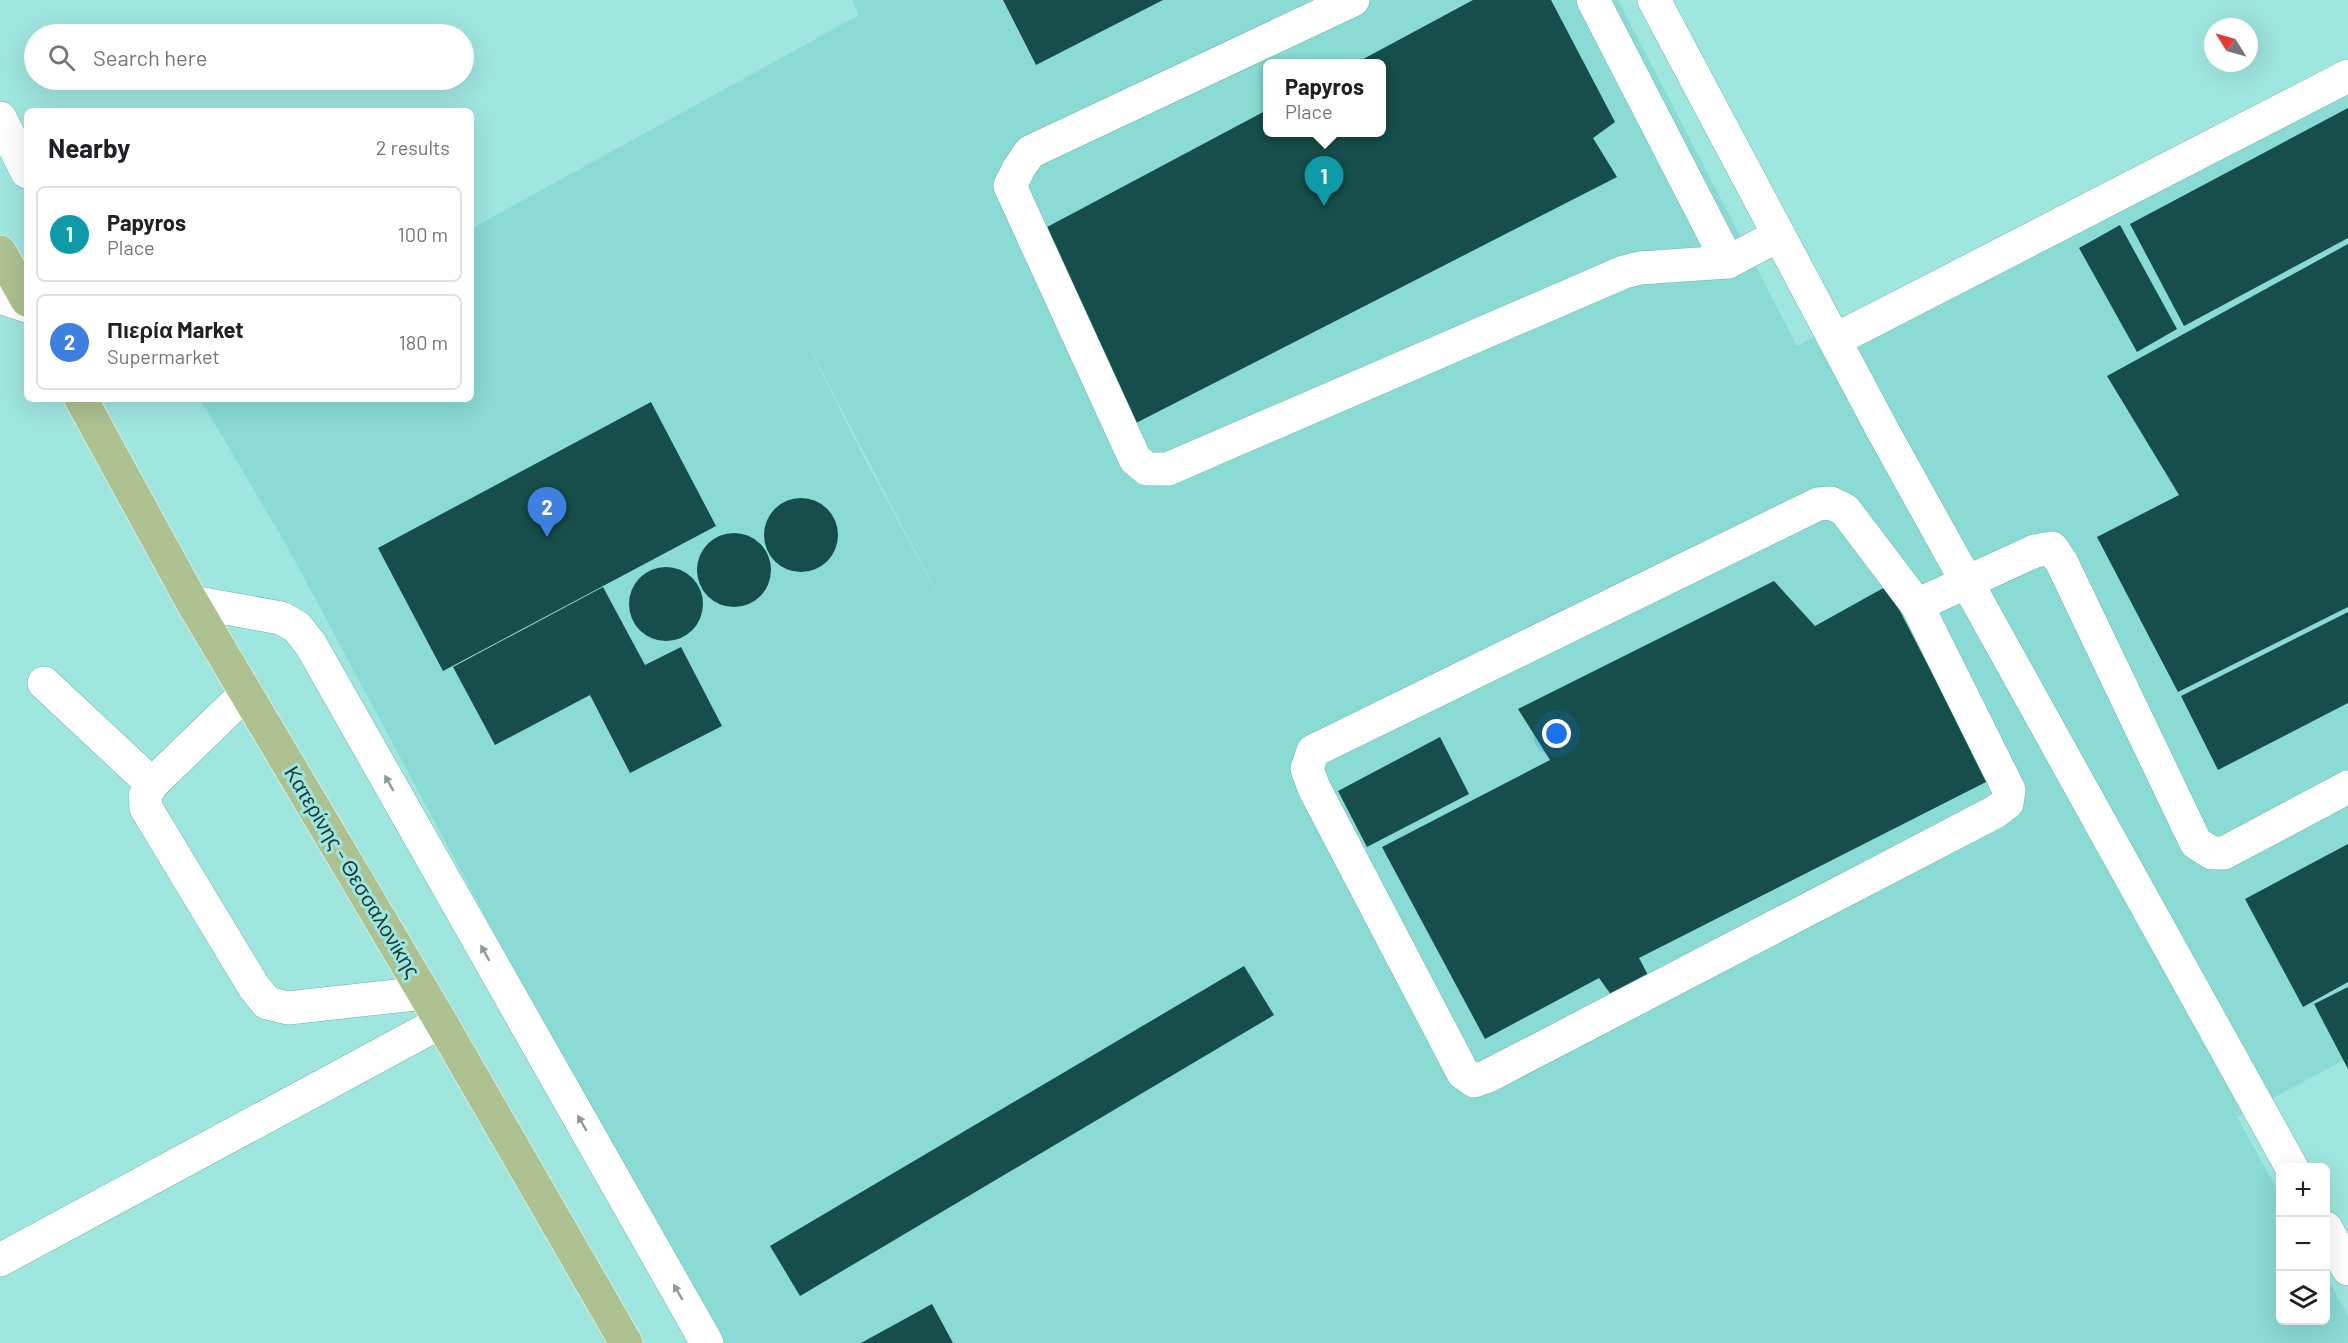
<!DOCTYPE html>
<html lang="en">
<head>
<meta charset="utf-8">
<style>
	:root { --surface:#fff; --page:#f6f6f6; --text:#202124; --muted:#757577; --line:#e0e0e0; --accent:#a81449 }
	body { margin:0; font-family:Barlow,sans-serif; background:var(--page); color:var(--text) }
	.controls { position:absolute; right:18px; bottom:18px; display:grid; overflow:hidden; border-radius:9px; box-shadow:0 6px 24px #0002 }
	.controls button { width:54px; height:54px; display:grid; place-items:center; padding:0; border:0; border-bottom:2px solid var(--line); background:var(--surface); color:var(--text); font:30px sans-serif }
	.compass { position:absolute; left:2204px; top:18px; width:54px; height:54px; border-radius:50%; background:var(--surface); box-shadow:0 6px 24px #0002; rotate:307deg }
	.you { position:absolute; left:1557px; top:734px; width:21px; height:21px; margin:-15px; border:4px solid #fff; border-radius:50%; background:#1a73e8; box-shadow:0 0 0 9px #1a73e833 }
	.badge { display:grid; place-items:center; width:39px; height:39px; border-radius:50%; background:var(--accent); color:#fff; font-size:20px; font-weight:700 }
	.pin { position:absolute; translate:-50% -50px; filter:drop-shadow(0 2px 3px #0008) }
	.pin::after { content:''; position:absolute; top:32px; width:21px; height:18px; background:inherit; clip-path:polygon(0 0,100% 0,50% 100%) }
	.popup { position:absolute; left:1263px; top:59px; width:123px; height:78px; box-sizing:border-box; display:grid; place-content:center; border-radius:9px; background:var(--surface); filter:drop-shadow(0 2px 4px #0005); font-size:20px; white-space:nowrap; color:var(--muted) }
	.popup b { font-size:22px; color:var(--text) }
	.popup::after { content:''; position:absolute; left:50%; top:100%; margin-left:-12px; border:12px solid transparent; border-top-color:var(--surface) }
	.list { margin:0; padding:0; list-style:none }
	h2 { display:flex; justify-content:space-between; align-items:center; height:78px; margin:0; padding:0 24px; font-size:26px }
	h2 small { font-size:20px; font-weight:400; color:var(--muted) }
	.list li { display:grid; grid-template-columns:39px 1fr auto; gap:18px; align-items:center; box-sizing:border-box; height:96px; margin:0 12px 12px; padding:0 12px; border:2px solid var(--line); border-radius:9px }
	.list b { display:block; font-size:22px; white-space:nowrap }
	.list p { margin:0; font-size:20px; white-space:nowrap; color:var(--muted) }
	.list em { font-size:20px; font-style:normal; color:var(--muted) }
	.icon { flex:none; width:33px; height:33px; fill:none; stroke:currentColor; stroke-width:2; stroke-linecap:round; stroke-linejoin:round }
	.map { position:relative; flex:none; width:2348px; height:1343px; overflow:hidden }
	.search { position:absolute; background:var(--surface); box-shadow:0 6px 24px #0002; left:24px; top:24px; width:450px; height:66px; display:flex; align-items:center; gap:15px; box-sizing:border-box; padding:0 21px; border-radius:33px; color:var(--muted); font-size:22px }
	.panel { position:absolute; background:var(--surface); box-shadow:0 6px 24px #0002; left:24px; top:108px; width:450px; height:294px; border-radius:9px }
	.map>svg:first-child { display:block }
	.built { fill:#89dbd4; fill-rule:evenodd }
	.building { fill:#154e4a }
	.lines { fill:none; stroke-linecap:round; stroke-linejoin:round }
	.minor-casing { stroke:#6cb2ac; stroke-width:34 }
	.major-casing { stroke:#fff; stroke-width:34 }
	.minor { stroke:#fff; stroke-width:33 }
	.major { stroke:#adc191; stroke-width:33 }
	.oneway { fill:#8c9c9a }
	.labels { text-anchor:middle; stroke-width:6; stroke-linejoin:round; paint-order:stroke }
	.street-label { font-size:21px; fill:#1a3835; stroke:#9fe6df }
</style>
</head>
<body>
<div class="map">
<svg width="2348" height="1343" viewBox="0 0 2348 1343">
	<rect width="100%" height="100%" fill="#9fe6df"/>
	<path class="built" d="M852 0H1618L1797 346 2348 60V1058L2237 1117 2280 1195V1320H2326V1276L2348 1316V1343H721L506 955 287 546 200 399H471V229L859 15ZM1267 64H1381V132H1267ZM801 331 950 618 860 450Z"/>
	<path class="building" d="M1003 0H1163L1036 65Z
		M1473 0H1551L1615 122 1593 138 1617 177 1134 424 1034 234 1267 110V132H1381V64H1354Z
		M2348 108V238L2184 326 2130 224Z
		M2120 225 2177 329 2137 352 2079 248Z
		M2348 244V607L2178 692 2097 537 2179 495 2107 376Z
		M651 402 716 526 443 671 378 548Z
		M764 535a37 37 0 1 1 74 0a37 37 0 1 1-74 0Z
		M697 570a37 37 0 1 1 74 0a37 37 0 1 1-74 0Z
		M629 604a37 37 0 1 1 74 0a37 37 0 1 1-74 0Z
		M1774 581 1815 626 1887 586 1988 781 1639 958 1650 979 1612 996 1599 978 1485 1039 1382 847 1550 760 1518 709Z
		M603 587 645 665 681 647 722 726 630 773 590 695 495 745 453 667Z
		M2348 612V703L2218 770 2181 696Z
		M1440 737 1469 794 1367 847 1338 791Z
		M2348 844V982L2303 1007 2245 899Z
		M1244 966 1274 1015 800 1296 770 1246Z
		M2348 987V1069L2314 1004Z
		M932 1304 953 1343H861Z"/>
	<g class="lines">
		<g class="minor-casing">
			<path id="minor" d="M1353 0 1030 152 1019 168 1010 186 1135 459 1147 469H1168L1624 272 1640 268 1728 262 1779 235
				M1593 0 1728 262
				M1654 0 1883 431 2292 1168
				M0 118 27 172
				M0 297 27 306
				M1835 340 2348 76
				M192 602 281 618 297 627 311 645 707 1343
				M1917 605 2009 790 2007 803 1995 812 1488 1076 1474 1081 1463 1073 1314 788 1307 769 1313 751 1818 504 1831 503 1845 510 1917 605 2035 551 2052 548 2062 563 2196 843 2212 853H2224L2348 787
				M44 683 152 784
				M246 693 152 784 145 796 146 808 254 987 267 1003 288 1008 424 993
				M2326 1228 2348 1269
				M0 1260 441 1022"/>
		</g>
		<g class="major-casing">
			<path id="major" d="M0 252 27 300
				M81 399 192 602 441 1022 626 1343"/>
		</g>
		<use href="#minor" class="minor"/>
		<use href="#major" class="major"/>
	</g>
	<defs><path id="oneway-solid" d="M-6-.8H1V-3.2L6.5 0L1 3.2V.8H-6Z" transform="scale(1.5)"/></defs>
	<g class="oneway">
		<use href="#oneway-solid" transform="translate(389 783) rotate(-119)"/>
		<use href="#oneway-solid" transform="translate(485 953) rotate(-119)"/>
		<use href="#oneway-solid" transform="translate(582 1123) rotate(-120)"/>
		<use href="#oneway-solid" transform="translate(678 1292) rotate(-120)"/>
	</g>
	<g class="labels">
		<g class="street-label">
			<text transform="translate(352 872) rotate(59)" y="7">Κατερίνης - Θεσσαλονίκης</text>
		</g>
	</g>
</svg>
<div class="controls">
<button>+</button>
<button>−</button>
<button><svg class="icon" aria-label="layers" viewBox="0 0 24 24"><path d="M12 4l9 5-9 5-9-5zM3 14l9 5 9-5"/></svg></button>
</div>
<svg class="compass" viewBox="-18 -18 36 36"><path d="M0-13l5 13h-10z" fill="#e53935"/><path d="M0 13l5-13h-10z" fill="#757577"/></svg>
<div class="you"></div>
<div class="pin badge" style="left:1324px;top:206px;background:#0f9aa8">1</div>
<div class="popup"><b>Papyros</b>Place</div>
<div class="pin badge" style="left:547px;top:537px;background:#3f7fe0">2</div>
<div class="search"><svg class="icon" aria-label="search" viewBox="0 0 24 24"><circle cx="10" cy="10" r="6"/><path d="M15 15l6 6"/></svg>Search here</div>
<section class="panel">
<h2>Nearby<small>2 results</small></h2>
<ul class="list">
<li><span class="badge" style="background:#0f9aa8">1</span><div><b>Papyros</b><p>Place</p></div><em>100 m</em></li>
<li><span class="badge" style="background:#3f7fe0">2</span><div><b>Πιερία Market</b><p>Supermarket</p></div><em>180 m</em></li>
</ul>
</section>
</div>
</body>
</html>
